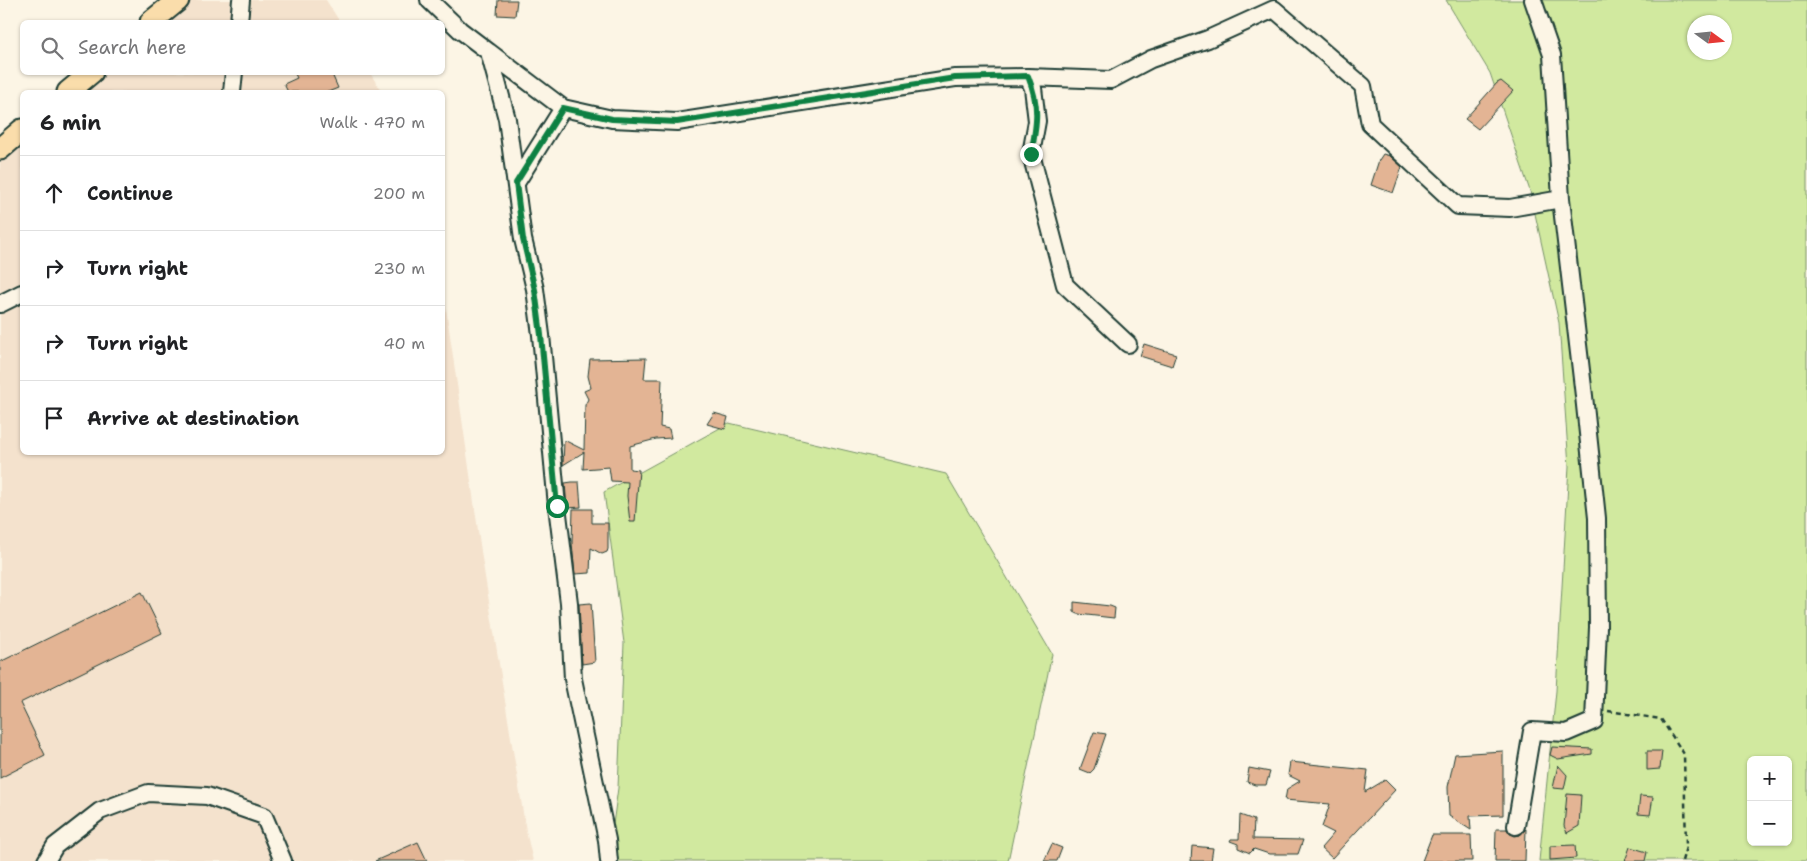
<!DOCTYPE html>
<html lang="en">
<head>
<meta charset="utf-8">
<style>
	:root { --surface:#fff; --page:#f2f2f2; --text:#202124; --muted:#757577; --line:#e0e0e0 }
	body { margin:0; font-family:"Shantell Sans",sans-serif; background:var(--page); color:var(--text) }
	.controls { position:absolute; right:15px; bottom:15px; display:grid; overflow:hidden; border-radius:8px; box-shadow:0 1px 4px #0004 }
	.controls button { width:45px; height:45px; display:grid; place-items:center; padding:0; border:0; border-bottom:1px solid var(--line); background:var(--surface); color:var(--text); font:25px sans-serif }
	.compass { position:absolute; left:1687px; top:15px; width:45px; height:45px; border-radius:50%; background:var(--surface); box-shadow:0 1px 4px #0004; rotate:105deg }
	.stop { position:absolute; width:15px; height:15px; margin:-11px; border:4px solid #0b8043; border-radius:50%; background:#fff }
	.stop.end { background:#0b8043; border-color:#fff; box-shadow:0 1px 5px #0008 }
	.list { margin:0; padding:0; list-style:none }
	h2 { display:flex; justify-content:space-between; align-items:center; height:65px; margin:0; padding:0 20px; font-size:21px }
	h2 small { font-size:16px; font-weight:400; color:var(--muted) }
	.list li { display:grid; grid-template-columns:32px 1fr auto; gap:15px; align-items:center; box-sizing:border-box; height:75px; padding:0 20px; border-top:1px solid var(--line) }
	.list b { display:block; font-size:19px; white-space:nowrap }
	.list em { font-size:16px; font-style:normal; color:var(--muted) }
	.icon { flex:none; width:28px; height:28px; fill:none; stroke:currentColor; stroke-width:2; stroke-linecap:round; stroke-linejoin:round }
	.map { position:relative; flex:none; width:1807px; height:861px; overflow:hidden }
	.search { position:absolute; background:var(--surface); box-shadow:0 1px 4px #0004; left:20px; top:20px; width:425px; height:55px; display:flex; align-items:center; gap:12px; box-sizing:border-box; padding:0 18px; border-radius:8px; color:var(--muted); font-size:19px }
	.panel { position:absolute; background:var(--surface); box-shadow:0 1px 4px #0004; left:20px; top:90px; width:425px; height:365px; border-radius:8px }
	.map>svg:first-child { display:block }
	.built { fill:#f4e2cd }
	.green { fill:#d1e99f; stroke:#78936a; fill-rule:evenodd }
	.building { fill:#e3b494; stroke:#1f3d34 }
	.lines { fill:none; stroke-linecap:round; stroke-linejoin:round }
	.minor-casing { stroke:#1f3d34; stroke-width:20 }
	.major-casing { stroke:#1f3d34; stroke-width:25 }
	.path { stroke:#1f3d34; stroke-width:2.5; stroke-dasharray:5 4; stroke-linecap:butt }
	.minor { stroke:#fcf5e5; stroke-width:16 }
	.major { stroke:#faddab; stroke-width:21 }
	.route { stroke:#0b8043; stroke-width:6 }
</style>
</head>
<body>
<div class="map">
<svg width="1807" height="861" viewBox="0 0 1807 861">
	<rect width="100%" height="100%" fill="#fcf5e5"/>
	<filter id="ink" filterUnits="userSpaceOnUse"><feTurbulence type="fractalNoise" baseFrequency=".02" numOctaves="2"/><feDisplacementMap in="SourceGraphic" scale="10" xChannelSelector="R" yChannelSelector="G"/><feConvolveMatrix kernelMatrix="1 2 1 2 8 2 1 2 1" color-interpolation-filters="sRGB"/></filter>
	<g filter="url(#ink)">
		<path class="built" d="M189 0H326L340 22H159Z
			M100 72 370 73 382 92H77Z
			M22 140V452H442L443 287 482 558 526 831 533 861H0V160Z"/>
		<path class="green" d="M1446 0H1807V861H1539L1556 691 1569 466 1559 323 1530 191 1490 73ZM1694 22H1724V52H1694ZM1751 760H1788V842H1751Z
			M729 423 946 474 1052 654 1008 861H608L618 788 624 643 604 492Z"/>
		<path class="building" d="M498 0H517L515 16 497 15Z
			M294 72H331L338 88 328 92H288L284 84 297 78Z
			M1501 81 1513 91 1478 129 1465 119 1497 83Z
			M1383 154 1390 156 1402 167 1393 193 1371 185 1379 160Z
			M1144 344 1176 354 1172 366 1140 356Z
			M646 358 644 379H662L660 427 669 429 671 438 656 439 630 446V469L639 470 635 522H630L627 496 628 482 611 481 609 467 583 469 584 452 563 465 564 440 584 450 585 405 588 399 584 391 591 388 588 376 590 359Z
			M714 413 728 417 725 429 707 424Z
			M572 482H579L581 507 567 508 565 483Z
			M573 509H592V523H608V549L607 552 602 554 591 548 590 573 575 574 572 543Z
			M142 592 162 633 20 703 45 755 0 778V662Z
			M1074 602 1110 606 1115 608 1114 618 1078 614 1074 612Z
			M591 603 595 662 582 664 579 604Z
			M1094 732 1106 734 1094 769 1090 773 1080 769Z
			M1552 747 1592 749V754L1558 759 1550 755Z
			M1503 751V815L1470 816 1471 830 1449 816 1448 787 1455 754Z
			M1647 751H1662L1660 769 1647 770Z
			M1290 762 1368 770 1365 792 1385 780 1395 790 1332 858 1321 848 1334 833 1322 827 1330 804 1285 800 1287 789 1300 781 1288 775Z
			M1558 765 1567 775 1564 789 1553 788Z
			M1249 768 1270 772 1266 785H1255L1247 782Z
			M1567 794 1581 795 1579 826 1567 833 1564 826Z
			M1640 796 1653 797 1650 815 1638 814Z
			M1240 815 1254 820 1253 839 1303 840 1298 854H1269L1254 849 1250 853 1238 848V844L1230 841 1231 839H1239Z
			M1496 829H1507L1510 834 1515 836 1520 835 1526 829 1525 861H1495Z
			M1432 835H1471L1472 861H1422Z
			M418 842 427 861H375Z
			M1052 844 1062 848 1057 861H1044Z
			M1575 845 1576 858 1550 860V846Z
			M1192 846 1213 848 1211 861H1191Z
			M1630 847 1647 852 1645 861H1625Z"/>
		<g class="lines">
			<g class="minor-casing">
				<path id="minor" d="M429 0 460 30 489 52 507 119 523 239 535 289 541 335 557 506 569 603 573 679 607 840 609 861
					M239 22 241 0
					M489 52 563 108 612 119 677 122 955 78 1028 77 1111 80 1151 59 1208 39 1274 9 1363 86 1370 124 1458 206 1510 208 1561 199
					M1028 77 1033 88 1037 121 1031 154 1065 285 1128 344
					M232 92 234 72
					M516 183 563 108
					M0 304 22 293
					M1516 826 1532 731 1566 733 1594 721 1598 627 1597 518 1584 396 1561 199 1552 55 1533 0
					M46 861 55 846 100 811 148 793 207 796 264 816 283 861"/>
			</g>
			<g class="major-casing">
				<path id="major" d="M151 22 178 0
					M68 92 92 72
					M0 149 22 130"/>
			</g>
			<path class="path" d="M1608 711 1661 719 1684 754 1686 847 1682 861"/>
			<use href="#minor" class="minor"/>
			<use href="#major" class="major"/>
		</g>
	</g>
	<g class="lines" filter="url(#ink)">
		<path class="route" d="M557 506 541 335 535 290 523 239 516 183 563 108 612 119 677 122 955 78 1028 76C1040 106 1037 124 1031 154"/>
	</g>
</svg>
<div class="controls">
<button>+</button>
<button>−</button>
</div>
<svg class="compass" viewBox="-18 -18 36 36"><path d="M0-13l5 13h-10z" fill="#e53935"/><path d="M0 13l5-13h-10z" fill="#757577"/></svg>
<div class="stop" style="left:557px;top:506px"></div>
<div class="stop end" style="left:1031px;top:154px"></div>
<div class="search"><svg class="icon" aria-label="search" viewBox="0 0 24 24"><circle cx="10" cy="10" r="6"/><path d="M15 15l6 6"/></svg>Search here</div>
<section class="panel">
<h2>6 min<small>Walk · 470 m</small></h2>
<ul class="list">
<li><svg class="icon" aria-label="ahead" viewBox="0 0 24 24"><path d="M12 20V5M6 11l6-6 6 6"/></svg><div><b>Continue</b></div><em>200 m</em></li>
<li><svg class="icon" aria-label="right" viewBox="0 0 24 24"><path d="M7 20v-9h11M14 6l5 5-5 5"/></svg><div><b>Turn right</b></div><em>230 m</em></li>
<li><svg class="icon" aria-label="right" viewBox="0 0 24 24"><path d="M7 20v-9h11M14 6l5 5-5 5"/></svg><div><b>Turn right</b></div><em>40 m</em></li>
<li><svg class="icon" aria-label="arrive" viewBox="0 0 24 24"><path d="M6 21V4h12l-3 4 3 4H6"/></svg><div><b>Arrive at destination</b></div></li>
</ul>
</section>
</div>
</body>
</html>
